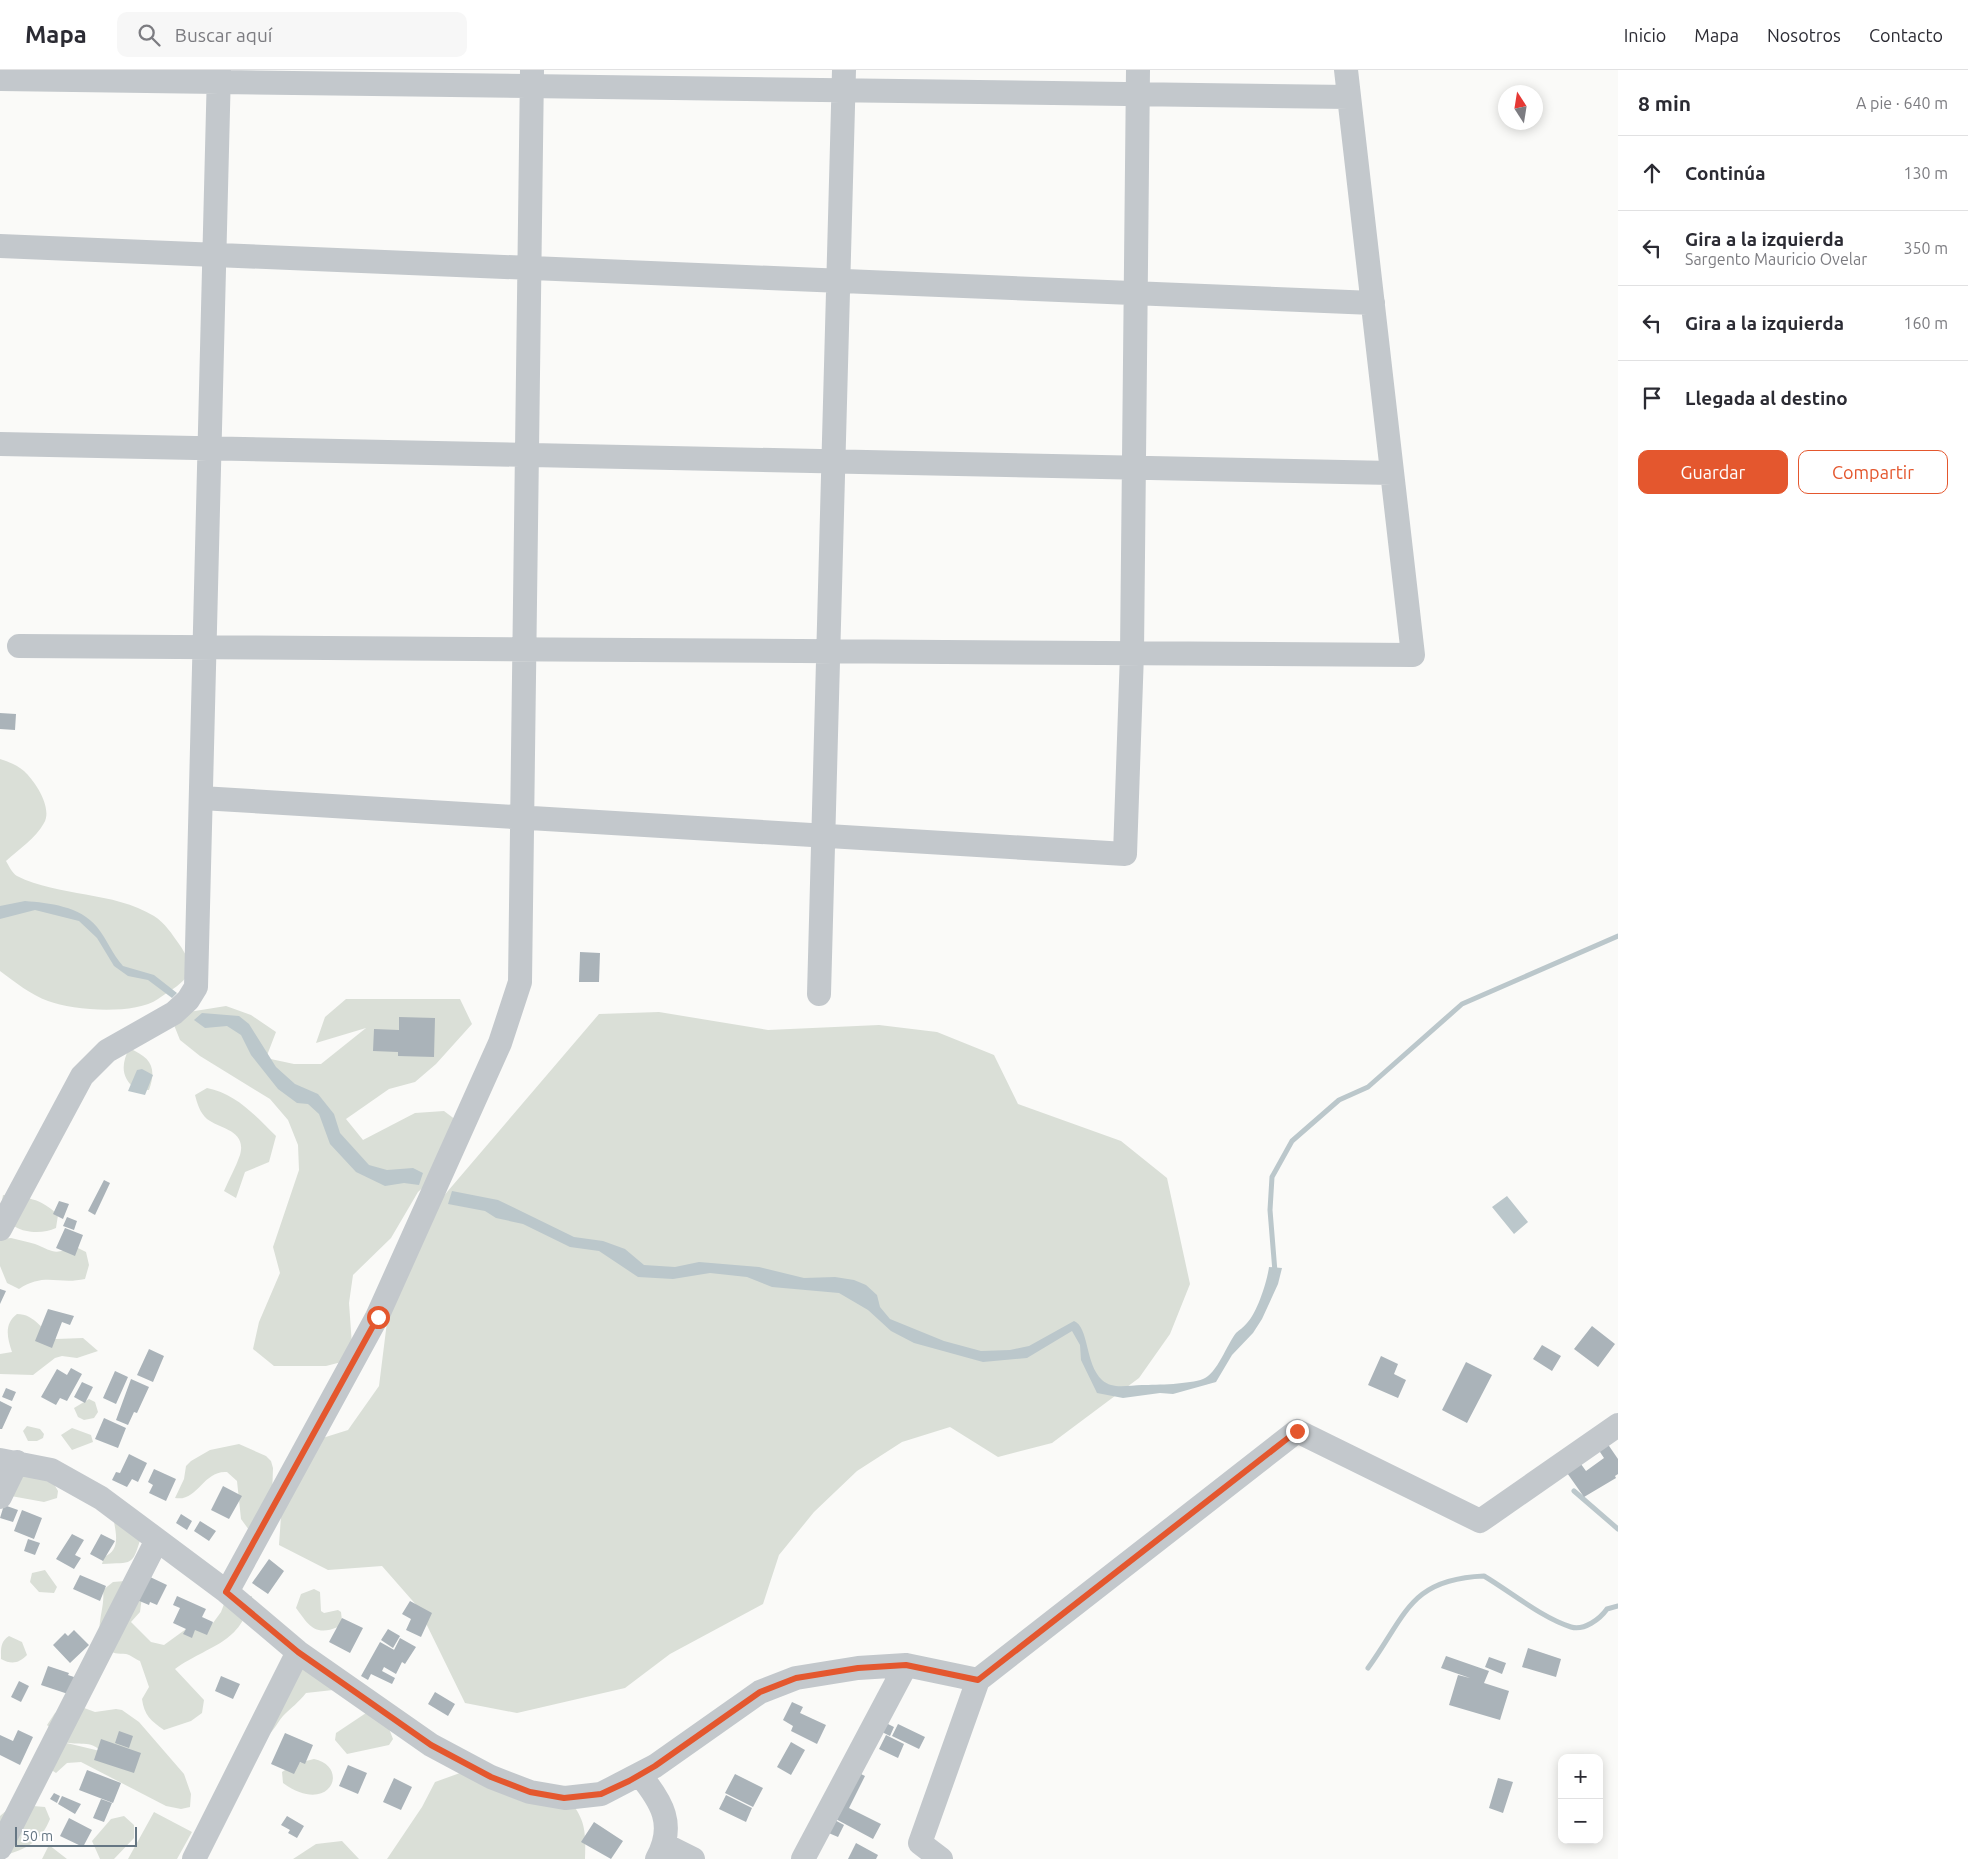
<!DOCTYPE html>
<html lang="es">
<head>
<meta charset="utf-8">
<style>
	:root { --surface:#fff; --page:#f7f7f7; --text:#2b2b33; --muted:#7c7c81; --line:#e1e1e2; --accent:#e4572e }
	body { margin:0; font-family:Ubuntu,sans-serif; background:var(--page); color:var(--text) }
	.controls { position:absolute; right:15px; bottom:15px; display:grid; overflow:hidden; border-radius:10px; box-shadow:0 2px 12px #0003 }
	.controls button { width:45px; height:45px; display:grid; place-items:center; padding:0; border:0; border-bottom:1px solid var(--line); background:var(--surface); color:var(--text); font:25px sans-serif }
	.compass { position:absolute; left:1498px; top:15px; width:45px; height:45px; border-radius:50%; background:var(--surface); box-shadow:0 2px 12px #0003; rotate:348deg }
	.scale { position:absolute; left:15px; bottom:12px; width:122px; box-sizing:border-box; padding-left:5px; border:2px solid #657683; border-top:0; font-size:14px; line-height:18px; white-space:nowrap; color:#657683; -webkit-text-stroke:4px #fff; paint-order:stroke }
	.stop { position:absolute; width:15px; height:15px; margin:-11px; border:4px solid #e4572e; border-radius:50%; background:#fff }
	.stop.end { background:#e4572e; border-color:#fff; box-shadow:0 1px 5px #0008 }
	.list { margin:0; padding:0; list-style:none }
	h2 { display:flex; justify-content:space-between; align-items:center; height:65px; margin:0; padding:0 20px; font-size:21px }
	h2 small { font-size:16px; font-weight:400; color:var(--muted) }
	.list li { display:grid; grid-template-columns:32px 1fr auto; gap:15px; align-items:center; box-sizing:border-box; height:75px; padding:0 20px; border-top:1px solid var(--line) }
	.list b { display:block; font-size:19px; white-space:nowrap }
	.list p { margin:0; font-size:16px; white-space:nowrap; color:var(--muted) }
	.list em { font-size:16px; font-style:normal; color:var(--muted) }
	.actions { display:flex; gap:10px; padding:15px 20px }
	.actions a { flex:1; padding:11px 0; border:1px solid var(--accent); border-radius:10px; text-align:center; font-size:18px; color:var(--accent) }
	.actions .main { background:var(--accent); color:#fff }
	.icon { flex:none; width:28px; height:28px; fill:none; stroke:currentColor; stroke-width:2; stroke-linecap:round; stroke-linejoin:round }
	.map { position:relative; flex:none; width:1618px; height:1789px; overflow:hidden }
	header { display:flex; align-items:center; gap:30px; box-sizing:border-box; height:70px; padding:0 25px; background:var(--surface); border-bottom:1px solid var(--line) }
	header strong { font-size:24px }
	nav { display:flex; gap:28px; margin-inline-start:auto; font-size:18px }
	.search { width:350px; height:45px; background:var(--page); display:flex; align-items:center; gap:12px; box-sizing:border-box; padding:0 18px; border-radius:10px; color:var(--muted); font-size:19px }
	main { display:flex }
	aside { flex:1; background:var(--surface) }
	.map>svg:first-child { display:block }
	.green { fill:#dadfd7 }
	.water { fill:#bbc7cb }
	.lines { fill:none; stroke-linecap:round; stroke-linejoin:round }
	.stream { stroke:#bbc7cb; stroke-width:5 }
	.building { fill:#aab3b9 }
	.minor { stroke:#c3c8cc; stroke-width:24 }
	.route { stroke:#e4572e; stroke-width:6 }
</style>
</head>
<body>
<header>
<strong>Mapa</strong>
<div class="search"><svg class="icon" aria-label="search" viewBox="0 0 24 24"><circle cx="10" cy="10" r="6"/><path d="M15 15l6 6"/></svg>Buscar aquí</div>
<nav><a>Inicio</a><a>Mapa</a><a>Nosotros</a><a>Contacto</a></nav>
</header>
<main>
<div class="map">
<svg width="1618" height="1789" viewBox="0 0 1618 1789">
	<rect width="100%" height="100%" fill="#fafaf8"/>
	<path class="green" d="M0 689C9 692 17 695 24 701 35 711 53 738 44 753 36 768 18 780 6 791 9 796 12 803 17 806 59 827 113 821 154 846 165 853 172 864 179 874 202 906 181 913 158 929 135 945 74 941 48 931 31 925 15 912 0 901Z
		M346 929H460L472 954 436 994 415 1012 389 1019 346 1049 363 1070 415 1043 444 1041 468 1059 459 1085 418 1122 391 1168 353 1205 349 1233 353 1289 326 1296H274L253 1279 259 1252 280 1203 273 1177 299 1100 298 1075 288 1050 270 1029 200 986 180 970 170 945 226 936 251 945 276 962 266 988 294 994H321L366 958 316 973 325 947Z
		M659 942 768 960 879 955 937 962 994 985 1018 1034 1121 1071 1167 1108 1190 1214 1170 1264 1139 1308 1052 1373 998 1387 950 1357 902 1372 857 1401 814 1442 779 1485 763 1534 670 1584 625 1618 517 1643 465 1633 418 1537 382 1496 328 1500 279 1475 283 1417 294 1377 348 1360 379 1316 393 1204 418 1156 599 944Z
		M129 978C151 988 157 997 149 1020H136C121 1007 121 996 129 978Z
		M207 1018C235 1023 256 1046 276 1066L269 1092 245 1102 236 1128 224 1121C229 1109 236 1097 240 1085 247 1060 220 1059 207 1049 200 1043 197 1033 195 1025Z
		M3 1125C28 1128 39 1127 58 1145L56 1158C39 1166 9 1163 2 1141 1 1136 2 1130 3 1125Z
		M11 1168C19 1170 28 1172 35 1174 53 1181 54 1186 74 1176L86 1182 89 1195 85 1209C58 1215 45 1202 19 1219L7 1213 0 1196V1169Z
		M17 1244C35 1244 42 1261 56 1269L83 1268 98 1281 77 1288 62 1286 55 1288 33 1305 0 1304V1284L12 1282C7 1267 4 1254 17 1244Z
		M89 1329 95 1332 98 1342 94 1348 84 1350 78 1347 74 1338Z
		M27 1356 40 1359 44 1364 43 1368 37 1371H28L23 1361Z
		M72 1358 91 1365 93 1372 72 1380 61 1365Z
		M239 1374 266 1386 271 1391 273 1398 272 1427 249 1460 241 1449 237 1411 227 1402C203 1400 198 1432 175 1428L184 1409 186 1396 191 1391 210 1380Z
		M0 1391 54 1414 58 1421 57 1428 44 1432 11 1426Z
		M114 1452 141 1467C132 1497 133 1492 102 1494L104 1487C119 1481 117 1467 114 1452Z
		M45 1500 57 1517 54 1523 39 1522 30 1512 32 1503Z
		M125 1511 142 1527 140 1542 131 1552 151 1572 164 1575 186 1559 213 1553 221 1542 226 1529 252 1526C241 1575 210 1574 175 1599L204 1630 202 1643 191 1651 164 1660C151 1651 144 1645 142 1629L149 1617 140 1591C135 1589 131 1585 126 1584 120 1583 115 1585 111 1581 89 1565 106 1542 103 1520L113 1512Z
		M314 1519 320 1522 321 1541 324 1543 338 1540 341 1542 342 1551 338 1557C314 1567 308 1554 296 1538L301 1524Z
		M9 1566 22 1572 27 1585C19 1593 12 1595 1 1589 1 1579 0 1572 9 1566Z
		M296 1592 333 1620 306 1623C299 1632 291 1638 283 1646 276 1654 274 1662 264 1668Z
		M76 1635 95 1642 116 1639 122 1640 139 1652 184 1704 191 1724 190 1737 181 1739 166 1736 81 1692 67 1693 56 1703 50 1699 54 1670 100 1681C92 1670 77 1676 65 1672L47 1655 55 1643Z
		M366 1643 388 1656 393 1669 389 1675 347 1684 335 1670 336 1663Z
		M314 1689C351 1697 330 1747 283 1713L282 1702 294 1694Z
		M460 1703 565 1724C585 1749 586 1757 585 1789H387L422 1737 435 1712Z
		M33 1736 45 1737 50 1749C42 1769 29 1778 9 1784L0 1766V1746L7 1740Z
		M154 1742 192 1762 177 1789H128Z
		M124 1746 134 1755V1768L114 1789H100L92 1771 111 1749Z
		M342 1771 359 1789H293L316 1774Z
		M49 1775 67 1789H42Z"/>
	<path class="water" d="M25 831C49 833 80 836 97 857 107 869 112 884 123 896L154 905 177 923 172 928 148 910 128 906 114 896 97 868 79 851 35 840 0 849V836Z
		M202 943 239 946 249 954 276 997 295 1014 318 1024 334 1044 340 1063 369 1095 387 1100 413 1098 423 1103 419 1115 404 1113 385 1116 356 1102 330 1074 319 1044 308 1034 297 1033 278 1019 251 985 241 965 227 956 205 958 194 950Z
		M142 999 153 1005 145 1025 128 1021 137 1000Z
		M452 1121 498 1130 574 1167 603 1171 625 1179 644 1195 675 1197 699 1192 759 1197 804 1208 835 1207 854 1210 866 1215 877 1225 880 1237 890 1249 944 1271 981 1281 1010 1280 1029 1276 1074 1251C1089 1257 1085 1294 1102 1310 1113 1320 1129 1315 1142 1315 1157 1315 1190 1314 1203 1309 1217 1304 1227 1274 1236 1263 1239 1260 1244 1257 1247 1253 1257 1243 1267 1212 1269 1197L1282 1198 1278 1214 1262 1249 1253 1263 1232 1285 1216 1312 1173 1324 1160 1323 1123 1328 1097 1323 1081 1290 1080 1275 1072 1261 1027 1288 983 1292 914 1273 891 1261 868 1240 839 1223 772 1217 747 1207 710 1203 673 1209 638 1207 599 1181 570 1177 523 1154 496 1148 485 1141 448 1134Z
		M1507 1126 1528 1152 1514 1164 1492 1137Z"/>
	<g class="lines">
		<path class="stream" d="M1275 1202 1270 1140 1272 1107 1292 1071 1339 1030 1368 1017 1462 934 1618 866
			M1574 1421 1618 1459
			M1368 1598C1406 1546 1409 1509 1484 1506 1511 1522 1542 1548 1571 1557 1584 1561 1600 1549 1607 1539L1618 1536"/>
	</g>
	<path class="building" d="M0 643 16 644 15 660 0 659Z
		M580 882 600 883 599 912H579Z
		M399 947 435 948 434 987 398 986V982L373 981 374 959 399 960Z
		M104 1110 110 1113 95 1145 88 1141Z
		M59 1131 69 1134 63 1149 53 1144Z
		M67 1147 77 1151 74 1160 63 1156Z
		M65 1158 83 1165 75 1186 56 1178Z
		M0 1219 6 1221 0 1234Z
		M48 1239 74 1246 70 1255 62 1252 52 1278 35 1271Z
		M1592 1256 1615 1274 1598 1297 1574 1279Z
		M1542 1275 1561 1286 1552 1301 1533 1289Z
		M149 1279 164 1286 153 1312 137 1305Z
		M1381 1286 1398 1294 1394 1304 1406 1310 1398 1328 1368 1315Z
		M1466 1292 1492 1305 1467 1353 1442 1340Z
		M71 1298 82 1304 67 1331 60 1328 56 1335 41 1327 57 1299 67 1305Z
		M115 1301 128 1307 116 1334 103 1328Z
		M131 1309 149 1317 137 1343 134 1342 128 1355 116 1350Z
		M82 1312 93 1317 85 1333 74 1327Z
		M6 1318 16 1322 12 1331 2 1327Z
		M0 1331 12 1337 2 1359H0Z
		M104 1348 126 1358 118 1378 95 1369Z
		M1607 1373 1618 1389V1404L1615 1406 1616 1408 1584 1427 1565 1400 1578 1390 1586 1401 1604 1388 1598 1379Z
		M129 1384 147 1393 138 1412 132 1409 127 1417 112 1410 116 1402 120 1403Z
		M154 1399 176 1409 166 1431 149 1423 153 1415 148 1412Z
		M223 1416 242 1426 229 1449 211 1440Z
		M4 1435 18 1440 13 1452 0 1448Z
		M22 1440 42 1448 34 1469 14 1461Z
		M181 1444 192 1451 187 1460 176 1453Z
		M200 1451 216 1461 209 1471 194 1461Z
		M72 1464 84 1470 75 1485 81 1488 74 1499 56 1489Z
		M101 1464 115 1471 103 1491 90 1484Z
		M28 1469 40 1473 35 1485 24 1481Z
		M269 1489 284 1501 268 1524 252 1513Z
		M80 1505 106 1516 100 1531 73 1519Z
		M148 1506 167 1515 157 1535 150 1532 149 1535 137 1530Z
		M177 1526 206 1539 202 1547 213 1552 207 1565 195 1560 192 1568 183 1564 186 1559 173 1553 180 1538 173 1535Z
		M410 1531 432 1543 421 1567 406 1560 411 1549 402 1544Z
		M342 1548 363 1558 350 1583 329 1572Z
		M388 1559 400 1566 393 1578 381 1570Z
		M74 1560 89 1575 70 1593 53 1575 65 1563 68 1566Z
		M400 1568 416 1577 405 1594 402 1592 396 1604 384 1597 382 1601 395 1608 392 1614 371 1604 368 1610 361 1606 380 1572 405 1586 394 1580Z
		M1528 1578 1561 1589 1556 1607 1522 1597Z
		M1446 1586 1489 1601 1484 1613 1509 1621 1500 1650 1449 1635 1458 1605 1470 1608 1441 1598Z
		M1489 1587 1506 1593 1502 1604 1485 1597Z
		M48 1596 69 1603 68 1605 77 1608 71 1625 41 1615Z
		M221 1606 240 1614 233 1629 215 1621Z
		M19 1611 29 1616 21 1632 11 1627Z
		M435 1622 455 1634 448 1646 428 1634Z
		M792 1632 803 1637 800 1643 826 1655 817 1674 791 1661 793 1656 783 1650Z
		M882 1651 894 1657 890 1666 878 1660Z
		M898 1654 925 1667 919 1679 892 1666Z
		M18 1660 33 1667 20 1695 0 1685V1665L13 1671Z
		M119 1661 133 1666 129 1678 115 1673Z
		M285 1663 313 1675 305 1694 300 1692 294 1704 271 1694Z
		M886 1665 904 1674 898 1688 879 1679Z
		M101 1669 141 1683 134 1703 94 1690Z
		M791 1672 805 1680 791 1705 777 1697Z
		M348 1695 367 1703 358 1724 339 1716Z
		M87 1700 121 1713 113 1733 79 1720Z
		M855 1701 865 1706 849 1738 881 1754 873 1769 832 1747Z
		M735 1704 763 1718 753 1737 725 1723Z
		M394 1708 412 1717 401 1740 383 1732Z
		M1498 1708 1513 1712 1503 1743 1489 1738Z
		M54 1723 60 1726 57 1733 50 1729Z
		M726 1725 752 1738 746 1752 719 1739Z
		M62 1726 81 1734 75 1744 58 1734Z
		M101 1729 112 1733 104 1752 93 1748Z
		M287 1746 304 1756 297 1768 288 1763 290 1760 281 1755Z
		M69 1748 92 1760 83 1777 60 1766Z
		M831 1748 844 1755 838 1767 824 1761Z
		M594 1752 623 1771 611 1789 581 1772Z
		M856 1773 878 1785 876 1789H848Z"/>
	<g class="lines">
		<path class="minor" d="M0 9 1349 27
			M0 176 1373 233
			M0 374 1392 403
			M19 576 1413 585 1346 0
			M201 728 1125 784 1132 583 1138 0
			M819 924 844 0
			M0 1159 82 1006 107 981 174 943 188 930 196 917 219 0
			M0 1390 51 1400 101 1428 227 1522 298 1582 431 1675 491 1707 530 1722 565 1728 601 1724 655 1696 760 1622 796 1608 858 1598 906 1595 978 1610
			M0 1427 17 1392
			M227 1522 377 1247 500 973 520 912 532 0
			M640 1705C662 1732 676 1755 657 1789
			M665 1775 693 1789
			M0 1778 157 1470
			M194 1789 298 1582
			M803 1789 906 1595
			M941 1789 920 1773 978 1610 1297 1361 1480 1451 1618 1355"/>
	</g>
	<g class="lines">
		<path class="route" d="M378 1247 226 1522 298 1582 431 1675 491 1707 530 1722 564 1728 601 1724 629 1711 655 1696 760 1622 796 1608 858 1598 906 1595 978 1610 1297 1361"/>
	</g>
</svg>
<div class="controls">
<button>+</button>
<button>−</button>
</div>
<svg class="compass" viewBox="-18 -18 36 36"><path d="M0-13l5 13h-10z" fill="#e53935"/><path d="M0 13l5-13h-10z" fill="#7c7c81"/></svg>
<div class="scale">50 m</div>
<div class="stop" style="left:378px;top:1247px"></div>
<div class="stop end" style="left:1297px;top:1361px"></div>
</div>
<aside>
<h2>8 min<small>A pie · 640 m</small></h2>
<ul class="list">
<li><svg class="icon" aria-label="ahead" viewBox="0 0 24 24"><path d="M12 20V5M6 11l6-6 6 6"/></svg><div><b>Continúa</b></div><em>130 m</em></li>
<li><svg class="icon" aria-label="left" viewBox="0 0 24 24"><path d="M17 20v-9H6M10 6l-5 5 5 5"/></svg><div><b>Gira a la izquierda</b><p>Sargento Mauricio Ovelar</p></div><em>350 m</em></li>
<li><svg class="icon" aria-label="left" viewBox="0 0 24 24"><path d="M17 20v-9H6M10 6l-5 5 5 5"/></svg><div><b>Gira a la izquierda</b></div><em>160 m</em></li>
<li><svg class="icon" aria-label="arrive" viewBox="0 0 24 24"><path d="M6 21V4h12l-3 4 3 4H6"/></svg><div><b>Llegada al destino</b></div></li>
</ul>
<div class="actions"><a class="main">Guardar</a><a>Compartir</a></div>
</aside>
</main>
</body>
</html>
